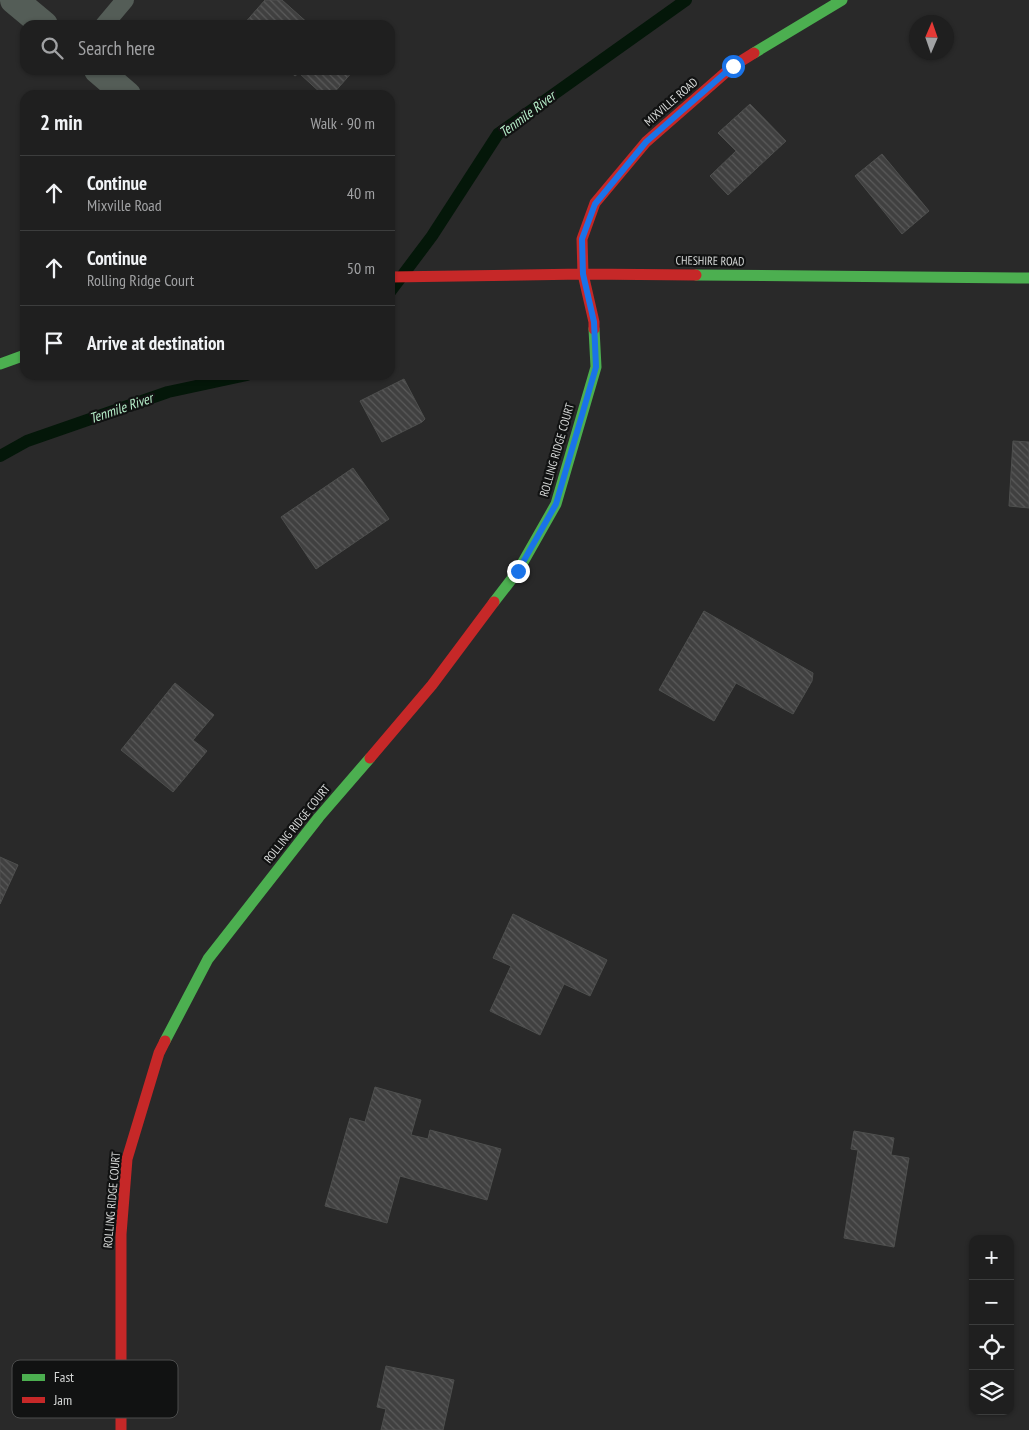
<!DOCTYPE html>
<html lang="en">
<head>
<meta charset="utf-8">
<style>
	:root { --surface:#1f1f1f; --page:#272728; --text:#f1f3f6; --muted:#a1a2a4; --line:#3c3d3d }
	body { margin:0; font-family:"PT Sans Narrow",sans-serif; background:var(--page); color:var(--text) }
	.controls { position:absolute; right:15px; bottom:15px; display:grid; overflow:hidden; border-radius:10px; box-shadow:0 1px 4px #0004 }
	.controls button { width:45px; height:45px; display:grid; place-items:center; padding:0; border:0; border-bottom:1px solid var(--line); background:var(--surface); color:var(--text); font:25px sans-serif }
	.compass { position:absolute; left:909px; top:15px; width:45px; height:45px; border-radius:50%; background:var(--surface); box-shadow:0 1px 4px #0004; rotate:2deg }
	.stop { position:absolute; width:15px; height:15px; margin:-11px; border:4px solid #1a73e8; border-radius:50%; background:#fff }
	.stop.end { background:#1a73e8; border-color:#fff; box-shadow:0 1px 5px #0008 }
	.list { margin:0; padding:0; list-style:none }
	h2 { display:flex; justify-content:space-between; align-items:center; height:65px; margin:0; padding:0 20px; font-size:21px }
	h2 small { font-size:16px; font-weight:400; color:var(--muted) }
	.list li { display:grid; grid-template-columns:32px 1fr auto; gap:15px; align-items:center; box-sizing:border-box; height:75px; padding:0 20px; border-top:1px solid var(--line) }
	.list b { display:block; font-size:19px; white-space:nowrap }
	.list p { margin:0; font-size:16px; white-space:nowrap; color:var(--muted) }
	.list em { font-size:16px; font-style:normal; color:var(--muted) }
	.icon { flex:none; width:28px; height:28px; fill:none; stroke:currentColor; stroke-width:2; stroke-linecap:round; stroke-linejoin:round }
	.map { position:relative; flex:none; width:1029px; height:1430px; overflow:hidden }
	.search { position:absolute; background:var(--surface); box-shadow:0 1px 4px #0004; left:20px; top:20px; width:375px; height:55px; display:flex; align-items:center; gap:12px; box-sizing:border-box; padding:0 18px; border-radius:15px; color:var(--muted); font-size:19px }
	.panel { position:absolute; background:var(--surface); box-shadow:0 1px 4px #0004; left:20px; top:90px; width:375px; height:290px; border-radius:15px }
	.map>svg:first-child { display:block }
	.lines { fill:none; stroke-linecap:round; stroke-linejoin:round }
	.stream { stroke:#041709; stroke-width:12 }
	.building { fill:url(#building-back-hatch); stroke:#4e4f4e }
	.lane { stroke:#545d57; stroke-width:18 }
	.street { stroke:#545d57; stroke-width:28 }
	.fast { stroke:#4caf50; stroke-width:11 }
	.jam { stroke:#c62828; stroke-width:11 }
	.route { stroke:#1a73e8; stroke-width:6 }
	.labels { text-anchor:middle; stroke-width:4.5; stroke-linejoin:round; paint-order:stroke }
	.street-label { font-size:12px; fill:#d6d8d7; stroke:#111212 }
	.water-label { font-size:14px; font-style:italic; fill:#b6eec9; stroke:#111212 }
	.key { fill:#111212; stroke:#4c4d4d; stroke-width:1 }
	.key-label { font-size:14px; fill:#d6d8d7 }
</style>
</head>
<body>
<div class="map">
<svg width="1029" height="1430" viewBox="0 0 1029 1430">
	<defs>
		<pattern id="building-back-hatch" width="6" height="6" patternUnits="userSpaceOnUse" patternTransform="scale(1.25)"><rect width="6" height="6" fill="#404040"/><path d="M-1 5l2 2M0 0l6 6M5-1l2 2" fill="none" stroke="#5b5b5b"/></pattern>
	</defs>
	<rect width="100%" height="100%" fill="#292929"/>
	<g class="lines">
		<path class="stream" d="M390 292 432 236 498 134 686 0
			M0 456 27 441 168 392 247 375"/>
	</g>
	<path class="building" d="M265 0H282L310 25H243Z
		M288 70H354L332 95H323L299 73 295 76Z
		M750 104 786 141 728 195 710 176 736 151 718 133Z
		M882 154 929 211 902 234 855 176Z
		M404 379 425 419 422 422 382 442 360 401Z
		M1013 441 1029 442V508L1009 506Z
		M353 468 389 519 316 569 281 517Z
		M704 611 813 673 812 681 793 714 736 683 714 721 659 690Z
		M175 683 214 715 193 740 207 751 173 792 121 750Z
		M0 857 18 865 0 904Z
		M513 914 607 960 590 996 564 984 540 1035 490 1011 511 966 493 958Z
		M375 1087 421 1100 411 1135 428 1139 430 1130 501 1149 487 1200 400 1176 387 1223 325 1206 350 1118 365 1122Z
		M854 1131 894 1138 891 1155 909 1158 894 1247 844 1238 858 1150 851 1149Z
		M386 1366 454 1380 443 1430H381L386 1409 377 1407Z"/>
	<g class="lines">
		<path class="lane" d="M104 25 125 0"/>
		<path class="street" d="M14 0 44 25
			M98 70 127 95"/>
		<path class="fast" d="M754 53 842 0
			M696 275 1029 278
			M0 364 25 355
			M494 602 518 571 556 504 596 367 594 329
			M165 1041 208 959 319 817 370 758"/>
		<path class="jam" d="M390 277 583 274 696 275
			M594 329V322L583 274 582 239 595 203 646 142 733 66 754 53
			M370 758 432 685 494 602
			M121 1430V1234L127 1159 159 1053 165 1041"/>
	</g>
	<g class="lines">
		<path class="route" d="M518 571 556 504 596 367 594 322 583 274 582 239 595 204 646 142 733 66"/>
	</g>
	<g class="labels">
		<g class="street-label">
			<text transform="translate(671 102) rotate(-41)" y="4">MIXVILLE ROAD</text>
			<text transform="translate(710 261) rotate(1)" y="4">CHESHIRE ROAD</text>
			<text transform="translate(557 450) rotate(-74)" y="4">ROLLING RIDGE COURT</text>
			<text transform="translate(297 824) rotate(-51)" y="4">ROLLING RIDGE COURT</text>
			<text transform="translate(112 1200) rotate(-85)" y="4">ROLLING RIDGE COURT</text>
		</g>
		<g class="water-label">
			<text transform="translate(527 114) rotate(-37)" y="5">Tenmile River</text>
			<text transform="translate(121 408) rotate(-19)" y="5">Tenmile River</text>
		</g>
	</g>
	<rect x="12" y="1360" width="166" height="58" rx="8" class="key"/>
	<rect x="22" y="1374" width="23" height="7" fill="#4caf50"/>
	<rect x="22" y="1397" width="23" height="6" fill="#c62828"/>
	<g class="key-label">
		<text x="54" y="1382">Fast</text>
		<text x="54" y="1405">Jam</text>
	</g>
</svg>
<div class="controls">
<button>+</button>
<button>−</button>
<button><svg class="icon" aria-label="locate" viewBox="0 0 24 24"><circle cx="12" cy="12" r="6"/><path d="M12 2v4M12 18v4M2 12h4M18 12h4"/></svg></button>
<button><svg class="icon" aria-label="layers" viewBox="0 0 24 24"><path d="M12 4l9 5-9 5-9-5zM3 14l9 5 9-5"/></svg></button>
</div>
<svg class="compass" viewBox="-18 -18 36 36"><path d="M0-13l5 13h-10z" fill="#e53935"/><path d="M0 13l5-13h-10z" fill="#a1a2a4"/></svg>
<div class="stop" style="left:733px;top:66px"></div>
<div class="stop end" style="left:518px;top:571px"></div>
<div class="search"><svg class="icon" aria-label="search" viewBox="0 0 24 24"><circle cx="10" cy="10" r="6"/><path d="M15 15l6 6"/></svg>Search here</div>
<section class="panel">
<h2>2 min<small>Walk · 90 m</small></h2>
<ul class="list">
<li><svg class="icon" aria-label="ahead" viewBox="0 0 24 24"><path d="M12 20V5M6 11l6-6 6 6"/></svg><div><b>Continue</b><p>Mixville Road</p></div><em>40 m</em></li>
<li><svg class="icon" aria-label="ahead" viewBox="0 0 24 24"><path d="M12 20V5M6 11l6-6 6 6"/></svg><div><b>Continue</b><p>Rolling Ridge Court</p></div><em>50 m</em></li>
<li><svg class="icon" aria-label="arrive" viewBox="0 0 24 24"><path d="M6 21V4h12l-3 4 3 4H6"/></svg><div><b>Arrive at destination</b></div></li>
</ul>
</section>
</div>
</body>
</html>
